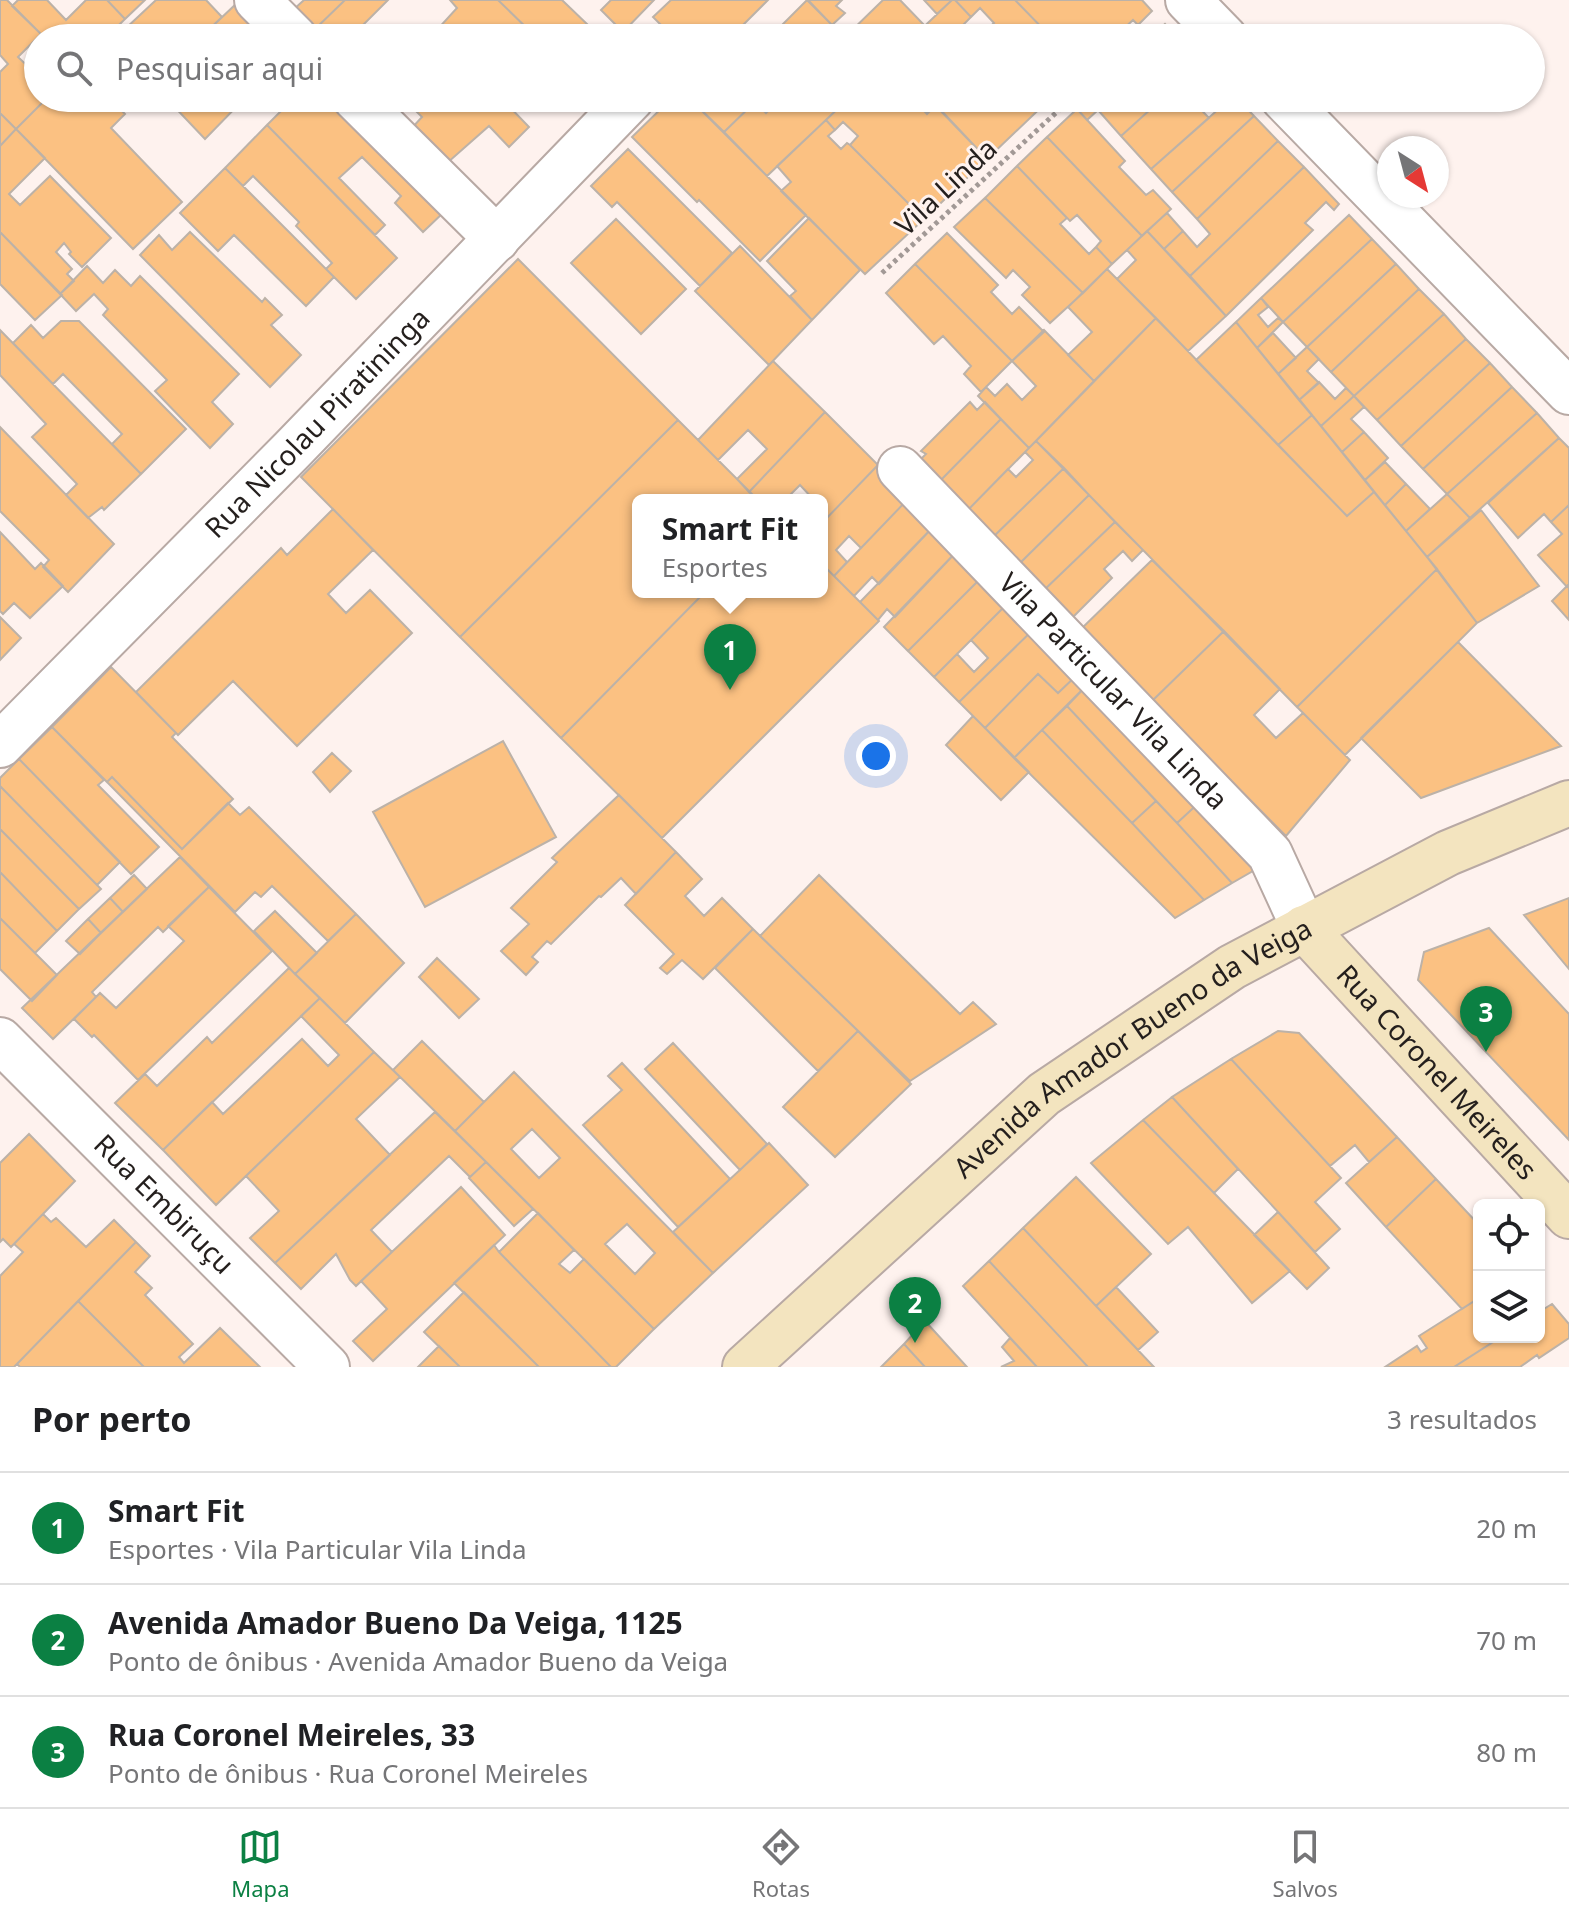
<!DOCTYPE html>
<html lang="pt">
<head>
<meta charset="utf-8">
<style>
	:root { --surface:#fff; --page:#f6f6f6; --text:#202124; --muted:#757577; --line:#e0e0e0; --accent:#0b8043 }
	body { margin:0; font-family:"Noto Sans",sans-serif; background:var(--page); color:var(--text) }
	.controls { position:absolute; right:24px; bottom:24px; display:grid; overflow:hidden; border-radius:12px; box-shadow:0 2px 6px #0004 }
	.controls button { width:72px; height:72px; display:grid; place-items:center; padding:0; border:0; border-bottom:2px solid var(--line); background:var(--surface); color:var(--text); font:40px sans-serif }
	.compass { position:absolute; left:1377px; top:136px; width:72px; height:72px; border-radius:50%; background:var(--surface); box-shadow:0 2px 6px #0004; rotate:144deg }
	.you { position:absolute; left:876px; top:756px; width:28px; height:28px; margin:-20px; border:6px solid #fff; border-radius:50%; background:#1a73e8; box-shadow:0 0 0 12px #1a73e833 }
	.badge { display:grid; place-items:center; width:52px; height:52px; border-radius:50%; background:var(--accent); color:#fff; font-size:26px; font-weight:700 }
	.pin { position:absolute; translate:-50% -66px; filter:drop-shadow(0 2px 4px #0008) }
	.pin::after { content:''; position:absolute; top:42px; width:28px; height:24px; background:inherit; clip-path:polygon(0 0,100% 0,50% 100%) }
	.popup { position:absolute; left:632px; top:494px; width:196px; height:104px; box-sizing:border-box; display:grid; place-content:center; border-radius:12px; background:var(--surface); filter:drop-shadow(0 2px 6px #0005); font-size:26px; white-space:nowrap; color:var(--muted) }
	.popup b { font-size:30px; color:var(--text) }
	.popup::after { content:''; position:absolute; left:50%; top:100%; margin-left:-16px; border:16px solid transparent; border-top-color:var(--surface) }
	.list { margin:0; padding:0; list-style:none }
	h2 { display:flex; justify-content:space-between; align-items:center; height:104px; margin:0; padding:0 32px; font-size:34px }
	h2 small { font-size:26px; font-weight:400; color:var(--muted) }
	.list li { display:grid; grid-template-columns:52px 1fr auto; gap:24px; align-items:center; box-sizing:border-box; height:112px; padding:0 32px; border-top:2px solid var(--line) }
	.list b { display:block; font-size:30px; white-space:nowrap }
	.list p { margin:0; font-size:26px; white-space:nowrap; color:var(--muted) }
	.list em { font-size:26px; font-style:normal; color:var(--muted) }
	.icon { flex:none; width:44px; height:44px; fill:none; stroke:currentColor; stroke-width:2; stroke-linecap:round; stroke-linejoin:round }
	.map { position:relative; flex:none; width:1569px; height:1367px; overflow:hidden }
	.search { position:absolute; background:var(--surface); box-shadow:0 2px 6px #0004; left:24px; right:24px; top:24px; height:88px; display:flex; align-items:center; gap:20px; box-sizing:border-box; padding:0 28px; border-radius:44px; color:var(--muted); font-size:30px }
	.sheet { height:440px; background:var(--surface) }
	nav { display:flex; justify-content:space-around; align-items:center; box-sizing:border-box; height:112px; border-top:2px solid var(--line); background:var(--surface); font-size:22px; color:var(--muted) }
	nav a { display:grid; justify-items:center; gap:4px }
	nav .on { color:var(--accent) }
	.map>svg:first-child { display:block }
	.building { fill:#fbc182; stroke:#bcb2a8; stroke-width:2; fill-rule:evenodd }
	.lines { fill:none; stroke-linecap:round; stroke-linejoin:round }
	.street-casing { stroke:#b8a9a4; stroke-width:48 }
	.secondary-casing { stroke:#b8a9a4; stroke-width:48 }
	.path { stroke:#a29996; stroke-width:5; stroke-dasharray:4 4; stroke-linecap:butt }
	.street { stroke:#fff; stroke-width:44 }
	.secondary { stroke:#f3e4bf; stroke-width:44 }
	.labels { text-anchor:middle; stroke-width:6; stroke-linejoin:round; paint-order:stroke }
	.street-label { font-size:28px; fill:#241f1d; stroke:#fef2ee }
</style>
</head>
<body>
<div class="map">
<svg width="1569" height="1367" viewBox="0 0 1569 1367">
	<rect width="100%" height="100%" fill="#fef2ee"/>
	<path class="building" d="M0 0H7L41 34 18 57 38 76V98H47L16 129 0 113V72L8 64 0 55Z
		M18 0H47L66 20 86 0H107L125 19 106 38H45L12 6Z
		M107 0H145L125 19Z
		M156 0H206L222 17 200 38 107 37 120 24 125 29Z
		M304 0H345L313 31 293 10Z
		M345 0H388L350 38H321L313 31Z
		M450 0H498L537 38H440L435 32 457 8Z
		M498 0H562L588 25 575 38H537Z
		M611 0H654L623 32 601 10Z
		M671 0H768L730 38H674L653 17Z
		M807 0 832 25 819 38H769Z
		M808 0H842L836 6 845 13 832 25Z
		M883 0H900L925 26 912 38H844Z
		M924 0H952L937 14Z
		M952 0H955L971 17 962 26 973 38H912Z
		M955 0H1015L1052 38H992L985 31 994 23 980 8 971 17Z
		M1015 0H1142L1152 11 1138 25 1133 20 1114 38H1052Z
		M236 4 263 31 257 38H200Z
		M1165 24 1179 38H1150Z
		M47 98H141L132 107 125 101 118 107 125 114 111 128 182 202 133 249 16 129Z
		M166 98H245L205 139Z
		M294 98H332L445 211 423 232 395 203 401 196 362 157 339 178 385 225 375 235 267 125Z
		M403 98H501L529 127 509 147 489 126 446 164 411 129 422 117Z
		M672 98H689L806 215 760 261 699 200 697 202 632 137Z
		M689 98H759L724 132Z
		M781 98H849L767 176 724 132 755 102 766 113Z
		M849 98H912L927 114 936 105 987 159 924 219 850 145 858 136 843 122 835 130 826 120Z
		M941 98H1051L987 159 936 106 943 100Z
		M1088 98H1163L1121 136 1098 110 1087 120 1077 109Z
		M1163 98H1190L1209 118 1151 169 1121 136Z
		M1231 98H1237L1254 116 1172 192 1151 169Z
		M1077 109 1125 161 1119 167 1146 195 1153 190 1171 209 1142 236 1047 137Z
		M0 113 16 129 0 146Z
		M1254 116 1278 141 1197 219 1172 192Z
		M826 120 835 130 828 136 841 149 847 143 850 145 924 219 865 274 781 191 791 182 777 166Z
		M267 125 397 258 356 299 326 269 332 263 296 226 299 222 253 176 243 186 225 168Z
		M16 129 45 158 9 194 20 205 50 176 111 238 82 267 69 254 71 252 64 243 56 252 72 269 67 274 74 281 60 294 0 232V146Z
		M1047 137 1142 236 1112 264 1096 247 1101 241 1077 215 1070 221 1017 166Z
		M1278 141 1304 167 1190 276 1164 249 1183 231 1197 247 1210 234 1197 219Z
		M628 149 732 253 700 286 617 202 612 207 591 186Z
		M1017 166 1067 218 1060 224 1089 254 1096 247 1112 264 1083 293 985 198Z
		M1304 167 1339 204 1334 210 1326 202 1305 223 1313 230 1226 316 1190 276Z
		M225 168 334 277 306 306 234 235 218 251 180 213Z
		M985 198 1083 293 1050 323 1022 295 1030 287 1013 270 1006 278 954 227Z
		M1167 213 1183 231 1164 249 1147 231Z
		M1349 215 1372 239 1283 322 1261 298Z
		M809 218 860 270 812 320 790 296 796 291 767 261Z
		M616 219 686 289 641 334 571 263Z
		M1147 231 1226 316 1188 351 1117 279 1136 260 1127 250Z
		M0 232 62 295 35 320 0 284Z
		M190 232 262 302 265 298 282 315 271 325 301 355 270 387 140 255 159 235 172 250Z
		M947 233 998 285 991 292 1012 314 1019 307 1044 332 1012 361 915 264Z
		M1372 239 1396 264 1307 347 1283 322Z
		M740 246 812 320 769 365 695 291Z
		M518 259 678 420 460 637 301 477Z
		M915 264 1012 361 981 392 964 374 971 366 943 336 934 344 886 293Z
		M1396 264 1419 289 1331 372 1307 347Z
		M87 266 103 283 115 270 131 286 140 276 239 374 212 402 233 424 210 448 155 391 167 380 103 315 108 309 94 294 76 311 60 294Z
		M1107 269 1156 318 1094 381 1068 355 1092 332 1068 307Z
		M1419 289 1444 314 1354 396 1331 372Z
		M1261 298 1268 307 1258 315 1268 327 1278 318 1283 322 1257 348 1236 322Z
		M1444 314 1466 339 1377 420 1354 396Z
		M1156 318 1347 516 1374 492 1437 569 1297 707 1036 441Z
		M61 321H79L186 429 141 474 112 444 122 434 63 374 53 384 13 343 31 325 43 338Z
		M1236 322 1312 415 1278 445 1196 360Z
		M0 330 141 474 104 510 102 507 88 518 66 495 77 484 32 437 46 424 0 375Z
		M1044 330 1094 381 1029 448 978 396 986 387 995 396 1007 384 1022 400 1036 386 1012 361Z
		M1273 333 1296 358 1278 374 1257 348Z
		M1466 339 1490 363 1401 446 1377 420Z
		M1307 347 1319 359 1307 371 1319 383 1299 400 1278 374Z
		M773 361 825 412 749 492 737 479 767 449 748 430 718 460 698 440Z
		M1490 363 1512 387 1423 469 1401 446Z
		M1319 382 1335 399 1346 388 1354 396 1321 426 1299 400Z
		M1512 387 1537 413 1447 494 1423 469Z
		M1354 396 1364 407 1351 419 1364 432 1342 452 1321 426Z
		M970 402 977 410 985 402 1001 419 936 485 916 464 926 454 921 451Z
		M825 412 878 465 822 523V500H814L800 485 785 500H758L749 492Z
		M1537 413 1559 438 1470 518 1447 494Z
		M1312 415 1374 492 1347 516 1278 445Z
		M1001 419 1029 448 964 514 936 485Z
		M678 420 758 500H638V592H705L561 738 460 637Z
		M0 427 114 544 68 592 43 567 49 560 0 511Z
		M1364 432 1388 458 1365 480 1342 452Z
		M1559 438 1569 448V505L1551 522 1544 514 1518 538 1488 503Z
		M1036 441 1064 468 990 540 964 514 1008 469 1016 477 1033 460 1025 452Z
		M1385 462 1406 484 1385 505 1365 480Z
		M878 465 910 497 861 548 849 536 836 550 847 562 834 576 822 564V523Z
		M1064 468 1089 495 1017 566 990 540Z
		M1406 484 1430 509 1406 531 1385 505Z
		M1447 494 1470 518 1427 557 1406 531Z
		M1089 495 1115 522 1042 592 1017 566Z
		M910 497 936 524 879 584 872 577 854 596 834 576Z
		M1569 505V584L1567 587 1538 555 1562 534 1551 522Z
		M333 509 373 550 328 594 346 613 370 590 412 633 297 746 233 681 178 735 136 692 281 548 287 555Z
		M1481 510 1539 586 1477 623 1427 557Z
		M1115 522 1143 550 1132 561 1123 551 1104 569 1112 578 1070 620 1042 592Z
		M936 524 960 548 895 617 887 609 878 620 860 602Z
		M0 532 35 569 41 563 63 586 30 618 14 603 3 614 0 611Z
		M960 548 985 574 908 651 884 627Z
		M1152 560 1224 631 1152 701 1080 630Z
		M822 564 879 621 662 838 561 738 705 592H822Z
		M1437 569 1477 623 1345 755 1297 707Z
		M985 574 1011 600 934 677 908 651Z
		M1569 584V620L1552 601Z
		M1011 600 1037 626 959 702 934 677 957 654 974 672 988 658 971 640Z
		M0 617 21 638 0 660Z
		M1037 626 1078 674 1058 693 1038 674 985 728 959 702Z
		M1224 631 1280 689 1254 715 1276 738 1303 713 1350 760 1286 836 1152 701Z
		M1458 642 1561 746 1421 798 1361 738Z
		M111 667 176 733 172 737 233 799 182 849 112 777 107 782 52 727Z
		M1038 674 1058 693 1078 674 1090 682 1014 758 985 728Z
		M1090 682 1203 799 1177 823 1067 706Z
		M1067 706 1156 801 1132 823 1042 730Z
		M973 716 1029 772 1001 800 946 745Z
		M52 727 104 780 98 785 159 847 131 874 19 759Z
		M1042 730 1132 823 1204 900 1175 918 1014 758Z
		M503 741 556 837 425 907 373 812Z
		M332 753 351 771 330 792 313 772Z
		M19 759 120 862 97 885 0 786V778Z
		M112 777 182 849 228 803 240 815 249 807 356 914 328 941 272 886 261 897 255 892 235 912 107 782Z
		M0 786 101 889 79 909 0 829Z
		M619 795 676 852 636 894 621 878 601 897 599 896 551 944 547 941 532 957 538 962 526 975 501 951 529 924 511 908 557 862 552 858Z
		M1203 799 1265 864 1232 883 1177 823Z
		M1156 801 1177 823 1232 883 1204 900 1132 823Z
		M0 829 79 909 57 931 0 872Z
		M676 852 702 879 685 896 704 916 722 898 753 929 703 979 682 960 667 974 660 968 674 954 625 905Z
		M180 857 209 887 163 932 158 927 92 992 96 997 53 1039 22 1008Z
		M0 872 57 931 35 953 0 918Z
		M134 875 147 889 123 912 110 898Z
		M819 875 960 1014 973 1002 996 1024 910 1081 760 936Z
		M209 887 272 951 138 1080 94 1035 92 1037 74 1019 100 993 116 1008 184 941 168 926Z
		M110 898 123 912 101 933 88 919Z
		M1569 898V969L1524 915Z
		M275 911 317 953 295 974 254 931Z
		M356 914 404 963 345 1023 295 974Z
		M0 918 57 975 32 1001 0 969Z
		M88 919 101 933 80 954 66 941Z
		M1489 928 1569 1014V1140L1418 980 1424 952Z
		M753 929 858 1031 818 1071 715 968Z
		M437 958 479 999 459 1018 419 977Z
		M289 968 320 998 163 1150 115 1103 145 1074 157 1086 207 1037 212 1043Z
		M320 998 374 1052 216 1205 163 1150 212 1102 223 1114 302 1039 328 1066 339 1055 301 1016Z
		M858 1031 911 1084 835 1157 783 1107Z
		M1278 1031 1299 1033 1397 1137 1369 1162 1355 1145 1330 1166 1231 1059Z
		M422 1041 484 1102 455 1131 393 1070Z
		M673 1043 767 1144 740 1170 645 1069Z
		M374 1052 400 1077 356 1119 390 1155 275 1263 250 1238 279 1211 246 1176Z
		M1231 1059 1341 1178 1315 1202 1340 1229 1315 1252 1172 1097Z
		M622 1063 730 1179 678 1227 583 1125 622 1090 608 1076Z
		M514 1072 713 1273 654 1329 455 1131ZM532 1129 560 1158 539 1178 511 1149ZM627 1224 655 1253 635 1274 605 1244Z
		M1172 1097 1238 1169 1214 1193 1143 1120Z
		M435 1112 486 1162 470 1177 449 1156 371 1230 392 1252 356 1286 350 1280 336 1254 301 1289 275 1263Z
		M1143 1120 1290 1271 1252 1303 1188 1227 1168 1244 1091 1163Z
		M29 1134 75 1181 11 1247 3 1239 0 1242V1163Z
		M1397 1137 1436 1179 1386 1227 1346 1183Z
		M769 1143 808 1185 713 1273 673 1232Z
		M486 1162 533 1209 514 1226 469 1178Z
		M1076 1177 1151 1254 1096 1306 1023 1228Z
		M1436 1179 1479 1225V1298L1462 1309 1386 1227Z
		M461 1187 505 1235 373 1361 353 1341 387 1309 361 1281Z
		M1278 1212 1329 1268 1307 1289 1254 1235Z
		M538 1213 574 1250 559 1264 570 1273 584 1259 654 1329 616 1367H611L499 1252Z
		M43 1214 51 1222 56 1218 86 1247 114 1220 136 1242 14 1367H0V1276L23 1252 14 1244Z
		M1023 1228 1096 1306 1154 1367H1088L989 1261Z
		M136 1242 150 1256 135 1272 152 1288 145 1295 193 1344 179 1357 184 1363 220 1328 260 1367H144L78 1301Z
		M494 1245 499 1252 611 1367H539L454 1283Z
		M989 1261 1088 1367H1037L963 1286Z
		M1116 1287 1158 1332 1138 1350 1096 1306Z
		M464 1292 539 1367H460L424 1332Z
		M1479 1298V1337H1501L1454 1367H1385L1417 1346 1421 1352 1427 1348 1419 1336Z
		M78 1301 144 1367H20L17 1364Z
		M1552 1304 1569 1324V1338L1539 1358 1537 1355 1520 1367H1454L1501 1337H1539V1312Z
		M925 1321 967 1367H925L904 1344Z
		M1010 1338 1037 1367H1001L1014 1361 1002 1347Z
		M904 1344 925 1367H881Z
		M439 1346 460 1367H418Z"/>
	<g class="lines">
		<g class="street-casing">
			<g id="street">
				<path d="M257 0 295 38"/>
				<path d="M1188 0 1225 38"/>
				<path d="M355 98 497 239"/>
				<path d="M1283 98 1569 392"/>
				<path id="s1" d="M900 469 1270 854 1304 928"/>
				<path id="s2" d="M0 745 292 450 632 98"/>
				<path id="s3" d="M0 1040 327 1367"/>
			</g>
		</g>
		<g class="secondary-casing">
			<g id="secondary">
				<path id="s4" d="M1304 928 1569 1216"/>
				<path id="s5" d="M745 1367 1044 1094 1232 967 1448 853 1569 803"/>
			</g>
		</g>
		<path class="path" d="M1137 38 1146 29
			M882 273 1072 98"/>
		<use href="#street" class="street"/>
		<use href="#secondary" class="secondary"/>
	</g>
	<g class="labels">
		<g class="street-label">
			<text transform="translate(946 187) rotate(-43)" y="10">Vila Linda</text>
			<text dy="10" stroke="none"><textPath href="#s2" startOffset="452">Rua Nicolau Piratininga</textPath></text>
			<text dy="10" stroke="none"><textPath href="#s1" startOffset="308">Vila Particular Vila Linda</textPath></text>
			<text dy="10" stroke="none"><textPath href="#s5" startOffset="504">Avenida Amador Bueno da Veiga</textPath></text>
			<text dy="10" stroke="none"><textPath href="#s4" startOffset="196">Rua Coronel Meireles</textPath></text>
			<text dy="10" stroke="none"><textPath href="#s3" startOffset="232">Rua Embiruçu</textPath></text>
		</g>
	</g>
</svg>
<div class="controls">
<button><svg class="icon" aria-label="locate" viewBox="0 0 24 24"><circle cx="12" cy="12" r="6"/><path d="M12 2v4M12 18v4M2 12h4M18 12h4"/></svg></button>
<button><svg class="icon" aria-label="layers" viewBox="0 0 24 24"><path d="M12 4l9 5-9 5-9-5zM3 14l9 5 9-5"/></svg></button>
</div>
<svg class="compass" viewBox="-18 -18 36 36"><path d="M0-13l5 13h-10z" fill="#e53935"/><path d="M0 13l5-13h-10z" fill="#757577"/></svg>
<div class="you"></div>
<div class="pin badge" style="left:730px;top:690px">1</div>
<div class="popup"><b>Smart Fit</b>Esportes</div>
<div class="pin badge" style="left:915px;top:1343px">2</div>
<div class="pin badge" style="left:1486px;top:1052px">3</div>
<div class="search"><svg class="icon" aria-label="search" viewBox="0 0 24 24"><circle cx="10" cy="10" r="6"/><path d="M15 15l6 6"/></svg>Pesquisar aqui</div>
</div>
<section class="sheet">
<h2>Por perto<small>3 resultados</small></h2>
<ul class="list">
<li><span class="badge">1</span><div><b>Smart Fit</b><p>Esportes · Vila Particular Vila Linda</p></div><em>20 m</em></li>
<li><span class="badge">2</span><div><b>Avenida Amador Bueno Da Veiga, 1125</b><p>Ponto de ônibus · Avenida Amador Bueno da Veiga</p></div><em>70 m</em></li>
<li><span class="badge">3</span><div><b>Rua Coronel Meireles, 33</b><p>Ponto de ônibus · Rua Coronel Meireles</p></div><em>80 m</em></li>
</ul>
</section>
<nav>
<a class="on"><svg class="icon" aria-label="map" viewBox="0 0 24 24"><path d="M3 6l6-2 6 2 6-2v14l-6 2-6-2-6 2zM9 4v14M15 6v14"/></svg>Mapa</a>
<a><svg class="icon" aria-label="directions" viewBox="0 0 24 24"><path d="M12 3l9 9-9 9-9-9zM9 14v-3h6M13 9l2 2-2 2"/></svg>Rotas</a>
<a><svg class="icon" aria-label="saved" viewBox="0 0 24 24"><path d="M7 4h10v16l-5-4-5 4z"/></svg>Salvos</a>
</nav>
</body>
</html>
